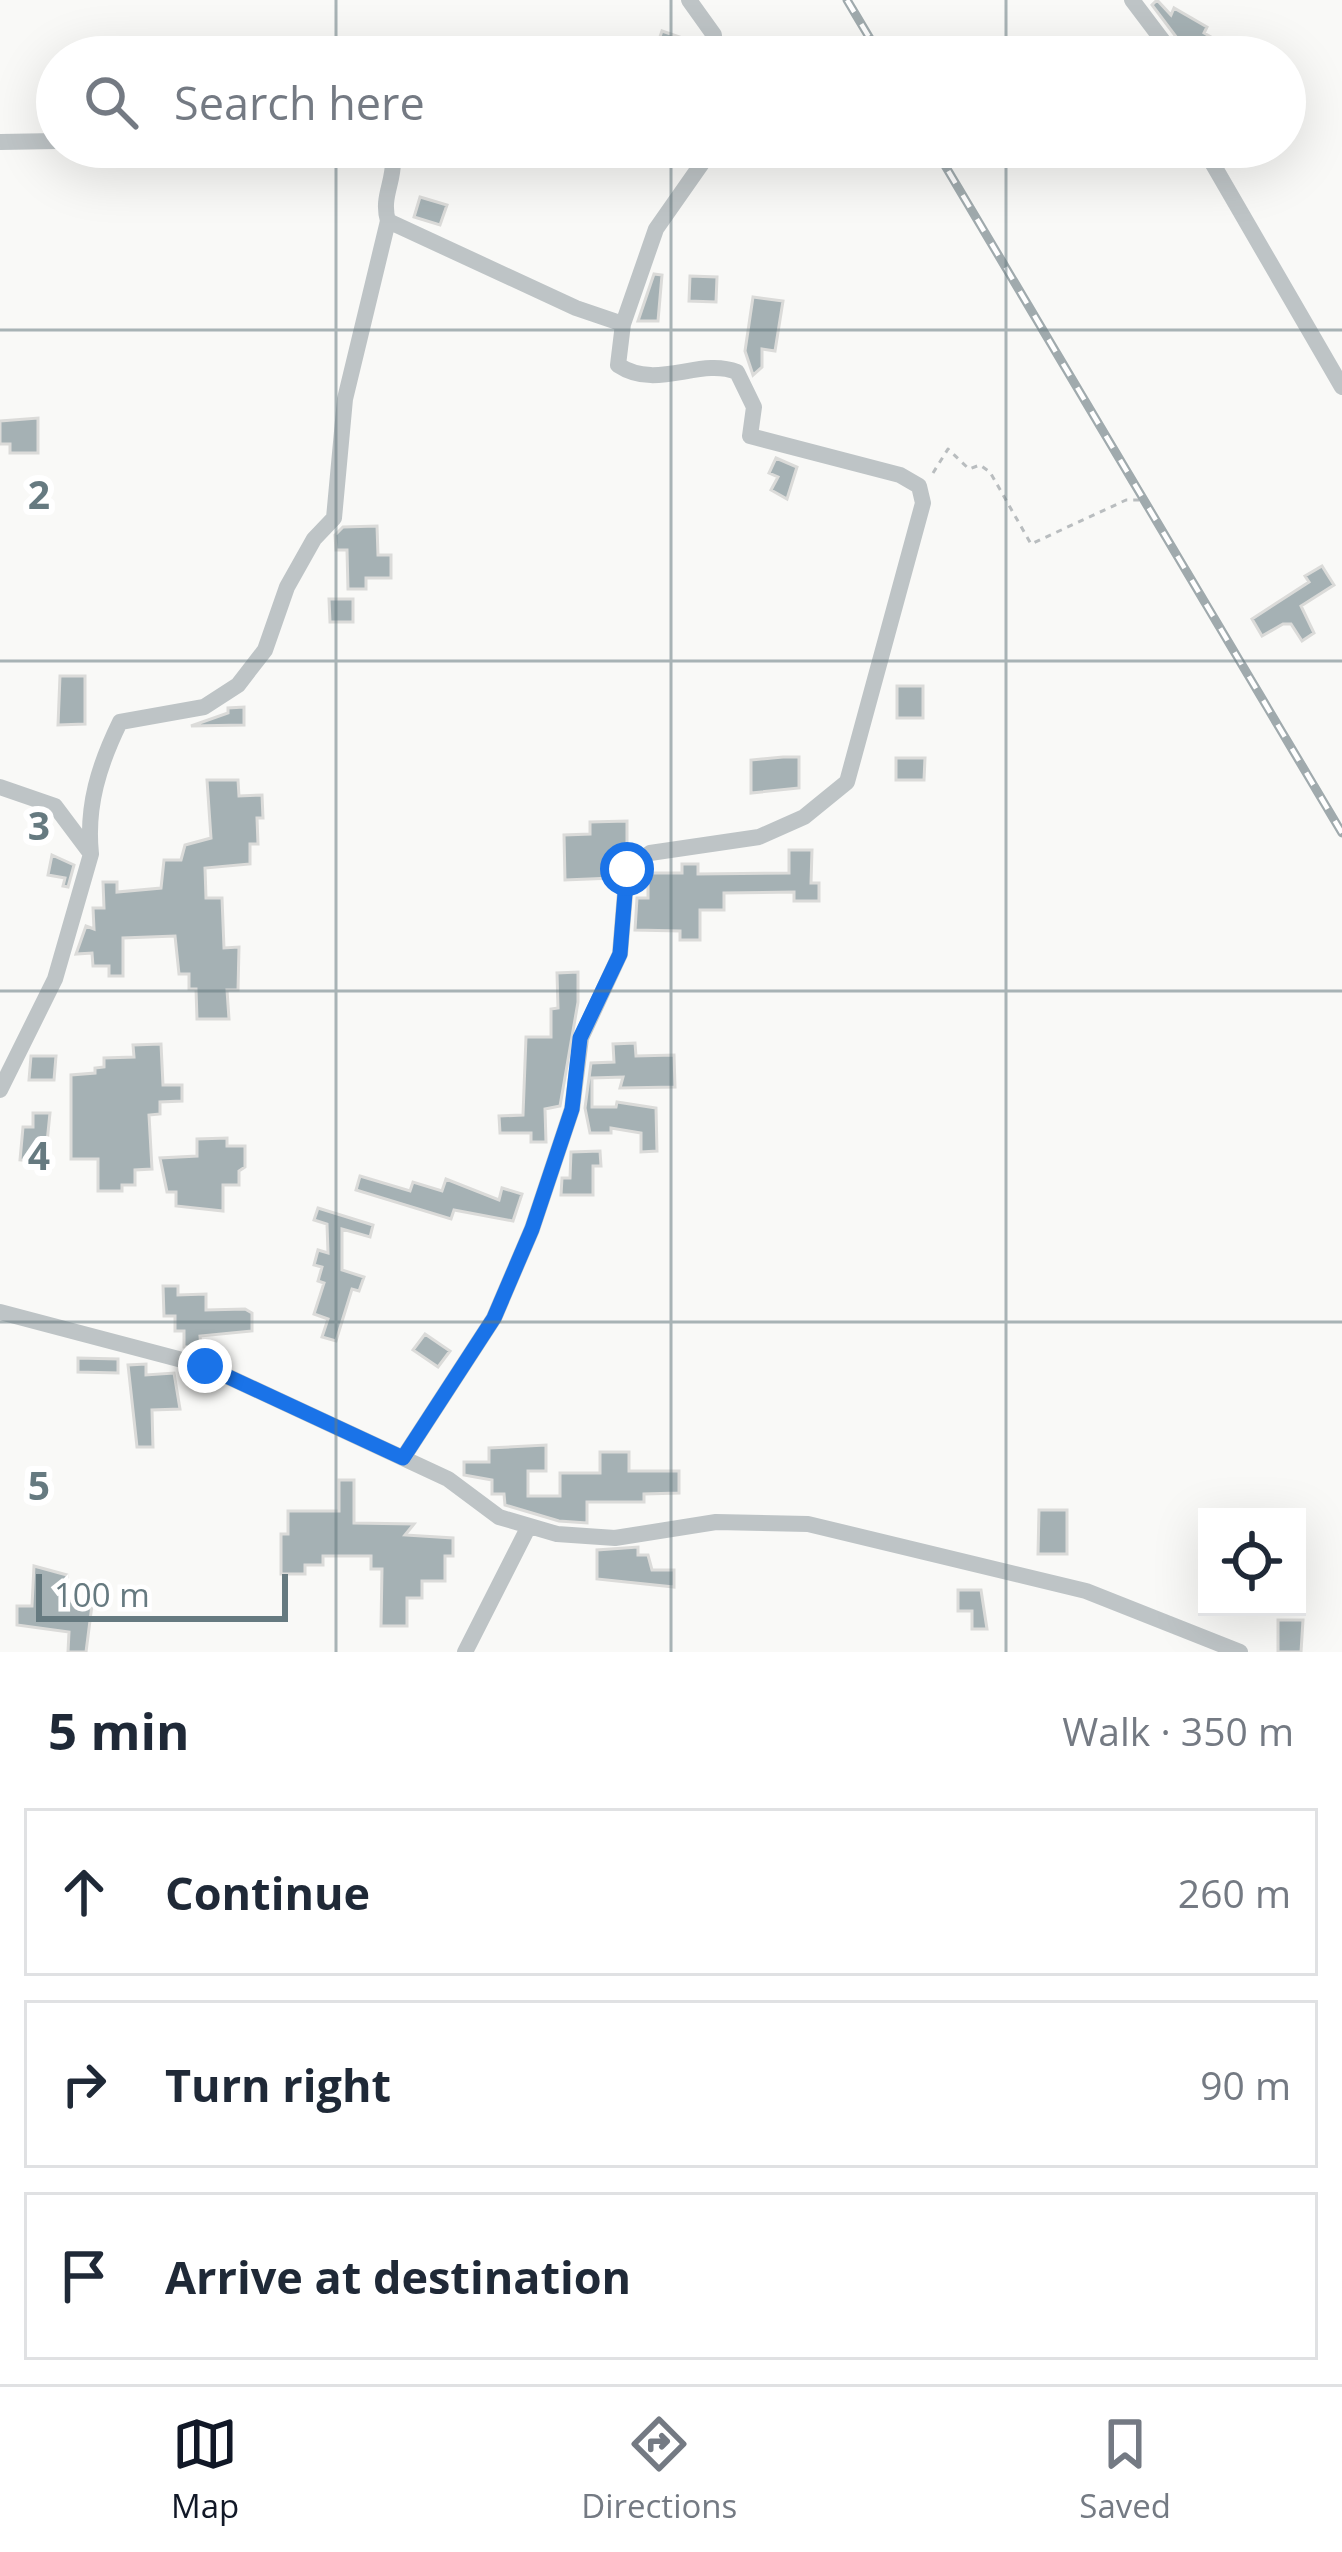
<!DOCTYPE html>
<html lang="en">
<head>
<meta charset="utf-8">
<style>
	:root { --surface:#fff; --page:#f2f2f3; --text:#1f2937; --muted:#747a83; --line:#e0e1e3; --accent:#111827 }
	body { margin:0; font-family:"Open Sans",sans-serif; background:var(--page); color:var(--text) }
	.controls { position:absolute; right:36px; bottom:36px; display:grid; overflow:hidden; border-radius:0px; box-shadow:0 12px 48px #0002 }
	.controls button { width:108px; height:108px; display:grid; place-items:center; padding:0; border:0; border-bottom:3px solid var(--line); background:var(--surface); color:var(--text); font:60px sans-serif }
	.scale { position:absolute; left:36px; bottom:30px; width:252px; box-sizing:border-box; padding-left:12px; border:6px solid #667a80; border-top:0; font-size:33px; line-height:42px; white-space:nowrap; color:#667a80; -webkit-text-stroke:9px #fff; paint-order:stroke }
	.stop { position:absolute; width:36px; height:36px; margin:-27px; border:9px solid #1a73e8; border-radius:50%; background:#fff }
	.stop.end { background:#1a73e8; border-color:#fff; box-shadow:0 3px 12px #0008 }
	.list { margin:0; padding:0; list-style:none }
	h2 { display:flex; justify-content:space-between; align-items:center; height:156px; margin:0; padding:0 48px; font-size:51px }
	h2 small { font-size:39px; font-weight:400; color:var(--muted) }
	.list li { display:grid; grid-template-columns:78px 1fr auto; gap:36px; align-items:center; box-sizing:border-box; height:168px; margin:0 24px 24px; padding:0 24px; border:3px solid var(--line); border-radius:0px }
	.list b { display:block; font-size:45px; white-space:nowrap }
	.list em { font-size:39px; font-style:normal; color:var(--muted) }
	.icon { flex:none; width:66px; height:66px; fill:none; stroke:currentColor; stroke-width:2; stroke-linecap:round; stroke-linejoin:round }
	.map { position:relative; flex:none; width:1342px; height:1652px; overflow:hidden }
	.search { position:absolute; background:var(--surface); box-shadow:0 12px 48px #0002; left:36px; right:36px; top:36px; height:132px; display:flex; align-items:center; gap:30px; box-sizing:border-box; padding:0 42px; border-radius:66px; color:var(--muted); font-size:45px }
	.sheet { height:732px; background:var(--surface) }
	nav { display:flex; justify-content:space-around; align-items:center; box-sizing:border-box; height:168px; border-top:3px solid var(--line); background:var(--surface); font-size:33px; color:var(--muted) }
	nav a { display:grid; justify-items:center; gap:6px }
	nav .on { color:var(--accent) }
	.map>svg:first-child { display:block }
	.building { fill:#a5b1b4; stroke:#dbdbd9; stroke-width:3 }
	.lines { fill:none; stroke-linecap:round; stroke-linejoin:round }
	.path { stroke:#b9bdbf; stroke-width:3; stroke-dasharray:6 6; stroke-linecap:butt }
	.minor { stroke:#bec4c6; stroke-width:16 }
	.rail-casing { stroke:#a0aaad; stroke-width:9 }
	.rail { stroke:#fff; stroke-width:4.5; stroke-dasharray:14; stroke-linecap:butt }
	.route { stroke:#1a73e8; stroke-width:15 }
	.grid { fill:none; stroke:#667a80; stroke-width:3; stroke-opacity:0.55 }
	.grid-label { font-size:39px; text-anchor:middle; font-weight:bold; fill:#667a80; stroke:#fff; stroke-width:12; stroke-linejoin:round; paint-order:stroke }
</style>
</head>
<body>
<div class="map">
<svg width="1342" height="1652" viewBox="0 0 1342 1652">
	<rect width="100%" height="100%" fill="#f9f9f7"/>
	<path class="building" d="M1157 0 1171 15 1174 8 1207 27 1204 33 1218 41 1209 57H1193L1183 46 1152 5Z
		M662 31 691 41 686 57H653Z
		M420 197 447 205 440 225 414 217Z
		M654 274 662 275 658 321H638Z
		M690 276 717 277 716 302 689 301Z
		M753 297 783 301 775 351 762 349V367L753 375 745 351Z
		M38 418V453H10V444H0V421Z
		M776 458 797 467 787 499 771 490 778 477 769 473Z
		M377 526 378 555H391V578H366V589H348L347 550H336L335 535 343 527Z
		M1322 566 1334 585 1301 606 1314 633 1302 641 1291 624H1283L1262 636 1252 619 1309 582 1305 576Z
		M329 599H353V622H330Z
		M60 676H85V724L58 725Z
		M897 686H923V718H897Z
		M244 707V725L191 726 228 713V708Z
		M783 757H799V788L751 793V760Z
		M896 758H925L924 780H896Z
		M207 780H238L239 796 262 795 263 818H257L258 844H250V864L205 868 206 898H222L224 948 239 947 238 990H227L229 1019H197L196 989H189V974H179L175 936 123 938V976H109V966H93L92 953 76 954 86 926 94 929 93 908H104L103 882H117V892L161 888 164 860H181L185 845 211 838Z
		M627 821V853L616 864 613 878 565 880 564 835 590 834V822Z
		M789 850H812L811 883H819V901H794V892L724 893V910H700V940H680V931L635 930 637 898H648V873H682V864H698V874L789 873Z
		M52 855 74 865 68 887 63 886 65 878 48 875Z
		M578 972V1002L560 1106 545 1109 546 1142H531V1133H500L499 1116 523 1115 526 1037H551V1009L558 1008 557 973Z
		M635 1043 636 1056 674 1055 675 1087 620 1088 623 1077 592 1078V1107H616L617 1102 656 1108 657 1151 641 1152V1133L611 1128V1133H590L585 1108 591 1063 614 1062 613 1044Z
		M161 1044 163 1085H182V1101L160 1102V1114L149 1115 152 1169 135 1170V1185H122V1191H98V1159H71V1075L95 1073V1068L104 1067V1058L134 1057 133 1045Z
		M31 1056H56L54 1080H29Z
		M33 1113H50L45 1162 20 1160 23 1127H33Z
		M227 1138V1146H245V1167L239 1171V1185H223V1211L176 1206V1192H167L160 1158 197 1156V1139Z
		M600 1151 601 1166H593V1195H561L562 1178H570L571 1152Z
		M360 1176 410 1191 413 1182 442 1191 446 1179 499 1200 502 1188 522 1194 513 1221 454 1210 451 1219 356 1190Z
		M318 1208 373 1225 370 1237 342 1229V1270L364 1277 359 1291 352 1289 336 1341 322 1337 328 1319 314 1314 324 1283 318 1281 322 1267 314 1265 318 1250 328 1253 327 1224 314 1220Z
		M163 1286H178V1295L206 1294V1310L245 1309 252 1313V1331L200 1336 201 1347H184V1331H175V1316H164Z
		M425 1334 450 1351 438 1367 413 1350Z
		M78 1358 118 1359V1373L78 1372Z
		M146 1364V1375L174 1373 180 1409 152 1410 153 1447H137L128 1365Z
		M546 1445V1471H528V1496H560V1473H600V1452H629V1471H679V1493L644 1494V1502H587V1523L559 1521 505 1505 504 1494H492V1480L464 1475V1462H489V1448Z
		M339 1480H354V1523L414 1524 405 1535 453 1538V1556H445V1581H422V1598H407V1626H381L382 1569H371V1556H323V1565H305V1574H281V1534H288V1511H339Z
		M1039 1510H1067V1554H1038Z
		M638 1547V1555H648L652 1570H674V1587L597 1579V1550Z
		M34 1566 67 1575 66 1600 92 1605 86 1652H68L69 1632 17 1625V1606H32Z
		M958 1590H981L987 1629H972V1611H958Z
		M1278 1620H1303L1301 1652H1278Z"/>
	<g class="lines">
		<path class="path" d="M933 473 948 449 969 469 980 465 990 472 1031 544 1126 500H1147"/>
		<path class="minor" d="M689 0 714 35V57
			M1132 0 1175 57
			M0 142 57 141
			M373 147 393 159C394 183 381 197 388 221L576 308 623 324 618 365C657 391 699 357 737 372L754 407 750 436 900 475 919 486 923 503 847 782 804 817 759 837 650 853 627 869 620 954 581 1038 572 1109 532 1229 494 1318 403 1458
			M1203 147 1342 387
			M623 324 656 229 705 159 689 147
			M0 787 55 806 91 854 55 979 0 1090
			M91 854C86 806 99 765 120 722L204 707 238 685 265 650 287 587 314 539 334 518 345 399 388 221
			M0 1312 205 1366 448 1479 499 1517 557 1534 615 1538 716 1522 808 1524 1086 1591 1240 1652
			M465 1652 529 1526"/>
		<g class="rail-casing">
			<path id="rail" d="M847 0 881 57
				M934 147 1342 833"/>
		</g>
		<use href="#rail" class="rail"/>
	</g>
	<g class="lines">
		<path class="route" d="M205 1366 403 1458 494 1318 532 1229 572 1109 580 1038 620 954 627 869"/>
	</g>
	<path class="grid" d="M336 0V57M671 0V57M1006 0V57M336 147V1652M671 147V1652M1006 147V1652M0 330H1342M0 661H1342M0 991H1342M0 1322H1342"/>
	<g class="grid-label">
		<text x="39" y="509">2</text>
		<text x="39" y="840">3</text>
		<text x="39" y="1170">4</text>
		<text x="39" y="1500">5</text>
	</g>
</svg>
<div class="controls">
<button><svg class="icon" aria-label="locate" viewBox="0 0 24 24"><circle cx="12" cy="12" r="6"/><path d="M12 2v4M12 18v4M2 12h4M18 12h4"/></svg></button>
</div>
<div class="scale">100 m</div>
<div class="stop" style="left:627px;top:869px"></div>
<div class="stop end" style="left:205px;top:1366px"></div>
<div class="search"><svg class="icon" aria-label="search" viewBox="0 0 24 24"><circle cx="10" cy="10" r="6"/><path d="M15 15l6 6"/></svg>Search here</div>
</div>
<section class="sheet">
<h2>5 min<small>Walk · 350 m</small></h2>
<ul class="list">
<li><svg class="icon" aria-label="ahead" viewBox="0 0 24 24"><path d="M12 20V5M6 11l6-6 6 6"/></svg><div><b>Continue</b></div><em>260 m</em></li>
<li><svg class="icon" aria-label="right" viewBox="0 0 24 24"><path d="M7 20v-9h11M14 6l5 5-5 5"/></svg><div><b>Turn right</b></div><em>90 m</em></li>
<li><svg class="icon" aria-label="arrive" viewBox="0 0 24 24"><path d="M6 21V4h12l-3 4 3 4H6"/></svg><div><b>Arrive at destination</b></div></li>
</ul>
</section>
<nav>
<a class="on"><svg class="icon" aria-label="map" viewBox="0 0 24 24"><path d="M3 6l6-2 6 2 6-2v14l-6 2-6-2-6 2zM9 4v14M15 6v14"/></svg>Map</a>
<a><svg class="icon" aria-label="directions" viewBox="0 0 24 24"><path d="M12 3l9 9-9 9-9-9zM9 14v-3h6M13 9l2 2-2 2"/></svg>Directions</a>
<a><svg class="icon" aria-label="saved" viewBox="0 0 24 24"><path d="M7 4h10v16l-5-4-5 4z"/></svg>Saved</a>
</nav>
</body>
</html>
